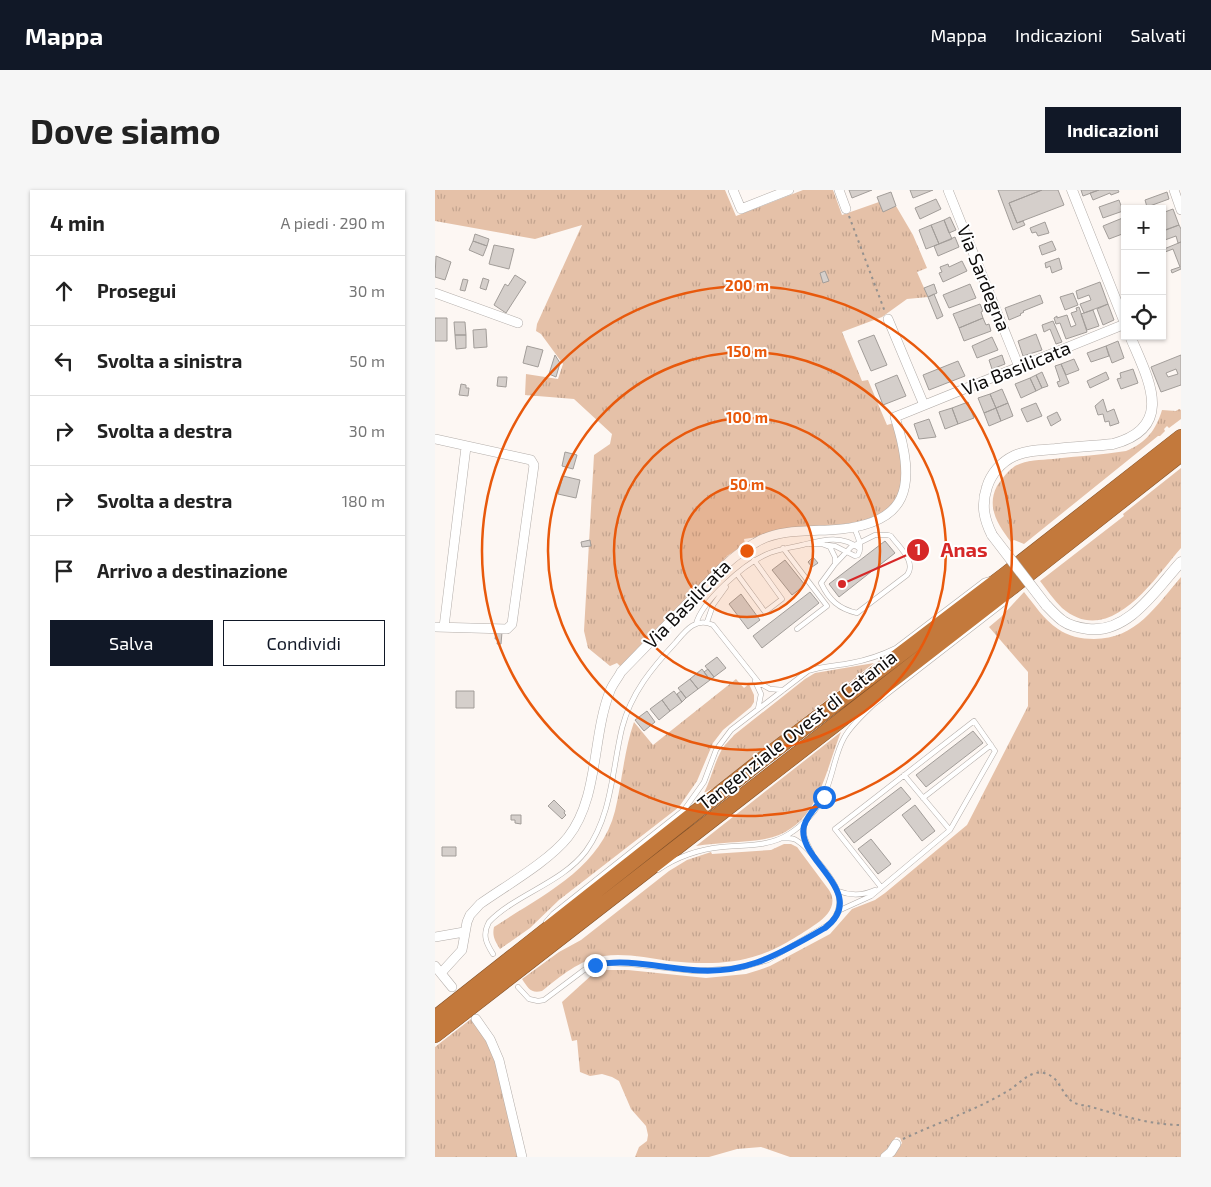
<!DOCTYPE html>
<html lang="it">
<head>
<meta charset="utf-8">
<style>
	:root { --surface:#fff; --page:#f6f6f6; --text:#222; --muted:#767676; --line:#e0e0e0; --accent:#111827 }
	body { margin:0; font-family:"Exo 2",sans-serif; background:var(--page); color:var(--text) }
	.controls { position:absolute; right:15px; top:15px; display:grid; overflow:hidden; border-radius:0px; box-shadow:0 1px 4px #0004 }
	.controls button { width:45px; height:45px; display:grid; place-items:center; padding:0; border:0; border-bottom:1px solid var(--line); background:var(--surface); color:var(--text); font:25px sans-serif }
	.stop { position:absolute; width:15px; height:15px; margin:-11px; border:4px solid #1a73e8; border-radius:50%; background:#fff }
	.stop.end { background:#1a73e8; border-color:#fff; box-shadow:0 1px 5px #0008 }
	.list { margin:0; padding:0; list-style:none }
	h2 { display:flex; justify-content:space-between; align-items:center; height:65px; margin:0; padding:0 20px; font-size:21px }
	h2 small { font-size:16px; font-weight:400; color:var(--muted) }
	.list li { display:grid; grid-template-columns:32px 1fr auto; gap:15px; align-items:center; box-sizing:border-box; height:70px; padding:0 20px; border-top:1px solid var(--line) }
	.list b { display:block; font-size:19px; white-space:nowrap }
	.list em { font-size:16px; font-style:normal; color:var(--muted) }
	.actions { display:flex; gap:10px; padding:15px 20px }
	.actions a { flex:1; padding:11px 0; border:1px solid var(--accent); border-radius:0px; text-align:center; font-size:18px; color:var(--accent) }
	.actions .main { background:var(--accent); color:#fff }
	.icon { flex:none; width:28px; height:28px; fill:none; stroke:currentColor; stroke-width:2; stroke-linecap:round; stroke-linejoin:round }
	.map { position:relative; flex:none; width:746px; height:967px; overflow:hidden; border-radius:0px }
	header { display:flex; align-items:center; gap:30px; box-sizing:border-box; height:70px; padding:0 25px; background:var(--accent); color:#fff }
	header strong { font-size:24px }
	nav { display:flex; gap:28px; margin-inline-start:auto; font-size:18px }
	.intro { display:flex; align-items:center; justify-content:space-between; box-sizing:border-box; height:120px; padding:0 30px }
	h1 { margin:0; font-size:35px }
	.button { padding:12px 22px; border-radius:0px; background:var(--accent); color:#fff; font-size:18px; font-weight:700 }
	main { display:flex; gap:30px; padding:0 30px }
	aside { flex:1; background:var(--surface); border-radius:0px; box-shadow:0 1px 4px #0004 }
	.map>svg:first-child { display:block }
	.grass { fill:url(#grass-tufts) }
	.building { fill:#d5cfcb; stroke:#a29d99; fill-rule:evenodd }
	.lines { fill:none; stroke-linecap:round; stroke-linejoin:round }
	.service-casing { stroke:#b3ada9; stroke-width:5.5 }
	.minor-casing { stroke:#b3ada9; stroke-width:10 }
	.tertiary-casing { stroke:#b3ada9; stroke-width:11 }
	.motorway-casing { stroke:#83522a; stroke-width:16 }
	.path { stroke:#95918e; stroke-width:2; stroke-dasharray:2.5 4; stroke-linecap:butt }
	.service { stroke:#fff; stroke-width:4.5 }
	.minor { stroke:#fff; stroke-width:9 }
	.tertiary { stroke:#fff; stroke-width:10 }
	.motorway { stroke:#c3793c; stroke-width:15 }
	.tertiary-bridge-casing { stroke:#b3ada9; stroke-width:11; stroke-linecap:butt }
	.tertiary-bridge { stroke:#fff; stroke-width:10 }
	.route { stroke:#1a73e8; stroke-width:6 }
	.ring { fill:none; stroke:#e8590c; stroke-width:2.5 }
	.labels { text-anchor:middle; stroke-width:4; stroke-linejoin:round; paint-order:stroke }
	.street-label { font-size:19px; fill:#0d0b0a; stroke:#fff }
	.centre { fill:#e8590c; stroke:#fff; stroke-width:2.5 }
	.ring-label { font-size:15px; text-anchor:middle; font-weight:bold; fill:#e8590c; stroke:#fff; stroke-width:4; stroke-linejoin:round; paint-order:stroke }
	.leader { fill:none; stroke:#d62828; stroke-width:2 }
	.callout-dot { fill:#d62828; stroke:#fff; stroke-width:2 }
	.mark-label { font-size:15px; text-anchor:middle; font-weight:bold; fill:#fff }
	.callout-label { font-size:20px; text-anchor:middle; font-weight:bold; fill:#d62828; stroke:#fff; stroke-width:4; stroke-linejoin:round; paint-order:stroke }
</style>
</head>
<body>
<header>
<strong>Mappa</strong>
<nav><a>Mappa</a><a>Indicazioni</a><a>Salvati</a></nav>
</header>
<div class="intro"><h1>Dove siamo</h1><a class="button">Indicazioni</a></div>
<main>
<aside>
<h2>4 min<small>A piedi · 290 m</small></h2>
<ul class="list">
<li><svg class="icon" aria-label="ahead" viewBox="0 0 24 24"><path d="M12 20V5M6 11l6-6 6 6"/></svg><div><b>Prosegui</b></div><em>30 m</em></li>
<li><svg class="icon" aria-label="left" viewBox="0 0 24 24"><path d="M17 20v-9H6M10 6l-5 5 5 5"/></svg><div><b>Svolta a sinistra</b></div><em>50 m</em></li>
<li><svg class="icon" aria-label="right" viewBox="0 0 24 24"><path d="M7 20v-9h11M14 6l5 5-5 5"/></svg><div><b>Svolta a destra</b></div><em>30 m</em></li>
<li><svg class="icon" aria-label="right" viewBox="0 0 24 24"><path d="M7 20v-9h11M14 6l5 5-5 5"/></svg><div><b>Svolta a destra</b></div><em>180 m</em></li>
<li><svg class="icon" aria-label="arrive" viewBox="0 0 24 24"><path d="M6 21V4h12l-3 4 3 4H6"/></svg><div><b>Arrivo a destinazione</b></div></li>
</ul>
<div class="actions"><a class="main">Salva</a><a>Condividi</a></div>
</aside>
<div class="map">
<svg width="746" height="967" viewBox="0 0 746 967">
	<defs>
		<pattern id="grass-tufts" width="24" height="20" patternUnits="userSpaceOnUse" patternTransform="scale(1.25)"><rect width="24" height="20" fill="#e5c1a8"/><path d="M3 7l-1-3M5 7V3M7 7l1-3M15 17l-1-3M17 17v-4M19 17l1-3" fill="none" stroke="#c3a48f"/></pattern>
	</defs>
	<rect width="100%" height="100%" fill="#fdf7f3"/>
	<path class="grass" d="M0 0H290L301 26 368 0H398L407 25 444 12 448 21 461 16 478 45 492 78 482 82 493 107 472 109 447 127 407 142 427 191 433 190 452 235 459 233C465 257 477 293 457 314 449 324 435 328 423 332L309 349 310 354 292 366 186 477 182 473 175 476 153 458 149 441 159 265 175 254 177 244 139 209 90 205 91 184 123 189 128 174 106 144 101 141 102 134 147 35 100 49 0 31Z
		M744 219 746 220V229L734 238 732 236 729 239 730 241 725 246H723L589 354 579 350 576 352C563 335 551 317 562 296 567 288 573 281 580 276 591 270 605 270 618 269 642 266 667 265 691 261 711 253 721 240 727 220L741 221Z
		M746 278V358C719 389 675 459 627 418 619 410 612 400 605 391L689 326 688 324Z
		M746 387V967H457L467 953 465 948 461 947 446 967H355L326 957 302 959 274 967H200L204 957 212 951 213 945 211 936 196 919 184 891 177 887 167 884 155 886 145 882 142 850 137 851 127 812 159 783 169 780H193L271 788 311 784 324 780 335 776 395 744 417 719 440 710 450 703 532 635 593 516V482L554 437 566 427 589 402C599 414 609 430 623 439 633 446 646 449 659 449 701 449 721 416 746 387Z
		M439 473 280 597 269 603C276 589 279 574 286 561 289 555 295 550 299 545L370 489 380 483Z
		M301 489 309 498 314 494 319 505V512L316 517 288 540 278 553 262 591 244 617 124 710 95 738 65 759C60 751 57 746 59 737 105 706 165 680 180 621 187 592 189 561 199 532L218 555Z
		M406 542C389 584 383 639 330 649 307 653 284 652 261 656Z
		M349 654H356L362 657 394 700C403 714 393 726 381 734 367 744 341 760 324 765 296 775 264 774 234 771 213 768 190 763 169 766 144 770 126 786 107 801 96 804 93 798 87 789L124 762 146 750 234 681 252 670 276 662 277 664 336 660Z
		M36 829 58 861 84 967H0V857Z"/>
	<path class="building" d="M414 0H437L417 8Z
		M475 0H498L478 8Z
		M563 0H607L574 13 582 33 588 31 590 35 578 40Z
		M607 0H623L629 15 582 33 574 13Z
		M646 0H664L648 6Z
		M664 0H683L684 2 676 5 675 3 658 10 655 3Z
		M456 2 461 16 448 22 442 7Z
		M732 2 734 9 712 17 710 10Z
		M501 9 506 19 485 29 480 18Z
		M684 10 688 21 668 28 664 17Z
		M738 19 744 35 731 40 727 31V23Z
		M515 27 521 40 514 43 509 30Z
		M690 27V43L674 49 668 36Z
		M509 30 517 49 504 54 496 35Z
		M610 32 614 43 603 46 601 42 597 43 595 38Z
		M496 35 504 54 491 59 484 40Z
		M744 35 746 39V52L743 53 741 46 727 51V41Z
		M40 44 54 49 52 56 38 51Z
		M520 47 524 57 503 66 499 56Z
		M38 51 52 56 48 66 34 60Z
		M617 51 621 60 607 65 604 56Z
		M746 52V79L737 83 736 80 745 77 738 59 730 62 729 59Z
		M59 55 79 59 74 79 54 74Z
		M1 66 16 72 10 90 0 87Z
		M624 68 627 79 617 83 615 76 611 78 610 73Z
		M527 71 532 81 508 92 504 83 507 82 505 77 513 74 514 77Z
		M390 81 394 91 388 93 385 83Z
		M80 85 91 92 71 123 59 115 70 94 73 96Z
		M48 88 54 90 51 100 45 98Z
		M28 89 33 90 30 101 25 100Z
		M665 92 673 114 649 123 645 114 656 110 654 105 643 109 641 101Z
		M499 94 502 103 493 107 489 98Z
		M535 94 541 108 514 118 508 105Z
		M638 103 643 115 630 120 625 107Z
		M499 104 508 126 502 129 493 107Z
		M605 105 608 113 588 121 589 122 585 124 586 125 574 130 570 118Z
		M545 114 548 121 546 122 548 128 524 138 518 124Z
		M673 114 679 130 668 135 662 119Z
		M644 117 652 142 631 149 625 133 621 134 619 128 622 126V128L632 125 636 137 641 135 636 123 642 121 641 118Z
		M658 120 664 136 652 140 646 124Z
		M0 128H12V151H0Z
		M548 128 551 135 554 134 556 141 529 151 524 138Z
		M618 131 627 152 621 154 615 139 609 142 607 135Z
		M19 132H30L31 145H20Z
		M51 139 52 157 39 158 38 140Z
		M601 144 607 160 588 166 583 151Z
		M20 145H31V158L21 159Z
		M439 145 452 175 436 181 423 151Z
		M557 147 563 160 542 168 537 156Z
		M683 151 689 168 677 173 671 156Z
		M92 156 108 160 103 177 88 173Z
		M671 156 674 166 656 172 652 163Z
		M120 165 125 173 121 187 114 184Z
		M567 165 570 174 557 179 554 170Z
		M746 165V195L726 202 716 177ZM741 179 743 184 733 187 731 183Z
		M639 169 644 180 631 185 626 174Z
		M523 171 530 186 494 200 488 185Z
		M626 174 634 193 624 197 622 192 625 191 620 176Z
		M698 179 703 193 686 199 682 189 686 188 685 183Z
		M607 182 613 196 607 198 601 185Z
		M671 182 674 189 655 198 652 191Z
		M462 185 471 206 448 215 440 194Z
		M601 185 607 198 601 201 595 188Z
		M63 187H72L71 197 62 196Z
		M595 188 601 201 586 208 580 194Z
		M26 194 31 195V198H34L33 206 24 205Z
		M567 199 573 213 561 218 555 204Z
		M555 204 561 218 549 223 543 208Z
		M668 209 672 222 679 219 684 233 675 236 674 231 670 232 668 224 663 225 660 216Z
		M533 212 539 228 523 234 517 218Z
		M573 213 578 226 566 231 561 218Z
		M601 213 607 226 592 232 586 219Z
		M517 218 523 234 510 239 504 222Z
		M561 218 566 231 554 236 549 223Z
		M622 222 626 230 616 236 612 227Z
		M494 229 501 247 484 249 479 234Z
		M130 262 142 265 138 279 127 276Z
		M128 286 145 290 141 308 123 304Z
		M155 350 156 356 147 357 146 352Z
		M450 351 460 363 404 407 394 394Z
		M378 367 383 373 377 377 373 372Z
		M350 370 370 395 357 405 337 380Z
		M375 402 384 413 327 458 318 446Z
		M306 404 325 430 313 439 294 414Z
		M61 442H67L66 454H62L63 449H60Z
		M282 467 291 478 279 487 270 476Z
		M267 479 275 490 263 499 255 489Z
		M273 479 279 487 275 490 269 482Z
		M255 489 263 499 251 508 243 498Z
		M21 501H39V518H21Z
		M239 501 247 512 235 521 227 510Z
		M246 501 251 508 247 512 242 504Z
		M227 510 235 521 224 530 215 519Z
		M212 521 220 532 209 541 200 530Z
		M538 541 548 553 491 597 481 585Z
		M466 597 476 609 419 653 409 640Z
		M119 610 130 621 129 623 131 625 127 629 113 616Z
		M480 615 500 641 487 651 467 625Z
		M76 625H86V634L80 633V630H76Z
		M436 649 456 674 443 684 423 659Z
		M7 657H21V666H7Z"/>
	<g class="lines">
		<g class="service-casing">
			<path id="service" d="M440 345H453L456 346C464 357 482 372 472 385L422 423C404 419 394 410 386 393L400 374 416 357Z
				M375 354H387L395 357 400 367V374
				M392 355 400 356 420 366 423 365C428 357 423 346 419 338
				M348 358 392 416 362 439
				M302 384 330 422 347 409 319 370
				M272 432 278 415 291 397
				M261 434C267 411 308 375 330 365 342 359 354 358 367 355 387 350 407 344 425 359
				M320 491 326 504 323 519
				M469 585 515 640
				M488 608 556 555
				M370 633C366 644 372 653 377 663
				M223 680C241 667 265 659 287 657 309 655 334 657 354 644 367 636 383 620 389 605 398 587 399 566 409 548 416 535 429 524 439 514L568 414 572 408
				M403 701C416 706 427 706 440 700
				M403 721 436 706 515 640 560 561 539 531 400 639 446 697
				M111 732 118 724 249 620 269 592 281 560 296 540 373 481C387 476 401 476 416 473 432 470 447 465 461 458L549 391 556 389
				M58 764C51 753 47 745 54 732 81 704 127 693 151 661 177 625 177 580 187 538 196 503 217 478 241 452 251 440 261 427 278 435L324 493 335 499 348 500
				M83 797 94 809 103 811 109 810 149 780 171 773 196 774 259 781 304 778 333 770 396 733C404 723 407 712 402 700 398 688 371 654 359 649 355 648 351 648 347 648"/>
		</g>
		<g class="minor-casing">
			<path id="minor" d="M298 0 306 19 354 0
				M404 0 411 19
				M513 0 584 177
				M739 0 746 20
				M0 103 83 133
				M453 129 489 215
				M0 249 96 270 99 275 77 434 72 439 0 437
				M9 437 31 257
				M0 747 29 742
				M0 776 17 797
				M6 783 27 760 32 732 35 725 45 714C72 695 114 671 133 647 164 608 157 546 175 501 177 495 183 488 186 482 210 457 234 433 258 408 277 388 295 367 320 353 341 340 369 341 394 340 476 336 482 296 460 227L690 134
				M41 829 55 849 64 870 87 967
				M450 967 456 962 461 954"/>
		</g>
		<g class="tertiary-casing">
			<path id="tertiary" d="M637 0 690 133
				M557 345C549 329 546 315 552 297 556 284 566 272 579 266 591 260 607 260 620 259 640 257 659 256 678 254 742 237 712 187 695 146
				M611 415C616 420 622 427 628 431 635 436 645 438 653 439 694 444 722 398 746 372"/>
		</g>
		<g class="motorway-casing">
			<path id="motorway" d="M0 828 328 569 571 384 746 247
				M0 845 581 394 746 264"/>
		</g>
		<path class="path" d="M414 26 450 122
			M468 949C504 932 542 920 576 899 586 892 596 880 609 883 626 887 626 905 638 912 645 916 653 915 660 918 688 926 717 935 746 935"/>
		<use href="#service" class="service"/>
		<use href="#minor" class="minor"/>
		<use href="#tertiary" class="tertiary"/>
		<use href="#motorway" class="motorway"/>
		<g class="tertiary-bridge-casing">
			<path id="tertiary-bridge" d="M557 345 611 415"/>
		</g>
		<use href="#tertiary-bridge" class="tertiary-bridge"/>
	</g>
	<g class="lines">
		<path class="route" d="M160 775C192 768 226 778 258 780 313 785 345 763 390 738 436 703 360 669 369 636 372 625 382 616 389 607"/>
	</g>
	<circle cx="312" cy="361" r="66" fill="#e8590c" fill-opacity=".12"/>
	<g class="ring">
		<circle cx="312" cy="361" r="66"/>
		<circle cx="312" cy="361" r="133"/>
		<circle cx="312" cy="361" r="199"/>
		<circle cx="312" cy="361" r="265"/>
	</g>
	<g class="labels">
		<g class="street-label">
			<text transform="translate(549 88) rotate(68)" y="7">Via Sardegna</text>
			<text transform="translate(581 178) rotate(-22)" y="7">Via Basilicata</text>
			<text transform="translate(252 414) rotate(-46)" y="7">Via Basilicata</text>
			<text transform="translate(362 540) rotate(-38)" y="7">Tangenziale Ovest di Catania</text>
		</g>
	</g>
	<circle cx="312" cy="361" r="8" class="centre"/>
	<g class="ring-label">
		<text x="312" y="101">200 m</text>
		<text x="312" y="167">150 m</text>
		<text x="312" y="233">100 m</text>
		<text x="312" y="300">50 m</text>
	</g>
	<path class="leader" d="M407 394L483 360"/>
	<g class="callout-dot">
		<circle cx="407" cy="394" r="5"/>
		<circle cx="483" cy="360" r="12"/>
	</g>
	<g class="mark-label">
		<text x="483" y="365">1</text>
	</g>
	<g class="callout-label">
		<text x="529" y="367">Anas</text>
	</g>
</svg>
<div class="controls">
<button>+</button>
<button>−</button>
<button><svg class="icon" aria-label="locate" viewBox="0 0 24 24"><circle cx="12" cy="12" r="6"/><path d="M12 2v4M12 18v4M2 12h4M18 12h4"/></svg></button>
</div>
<div class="stop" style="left:389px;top:607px"></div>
<div class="stop end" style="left:160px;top:775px"></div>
</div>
</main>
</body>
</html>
